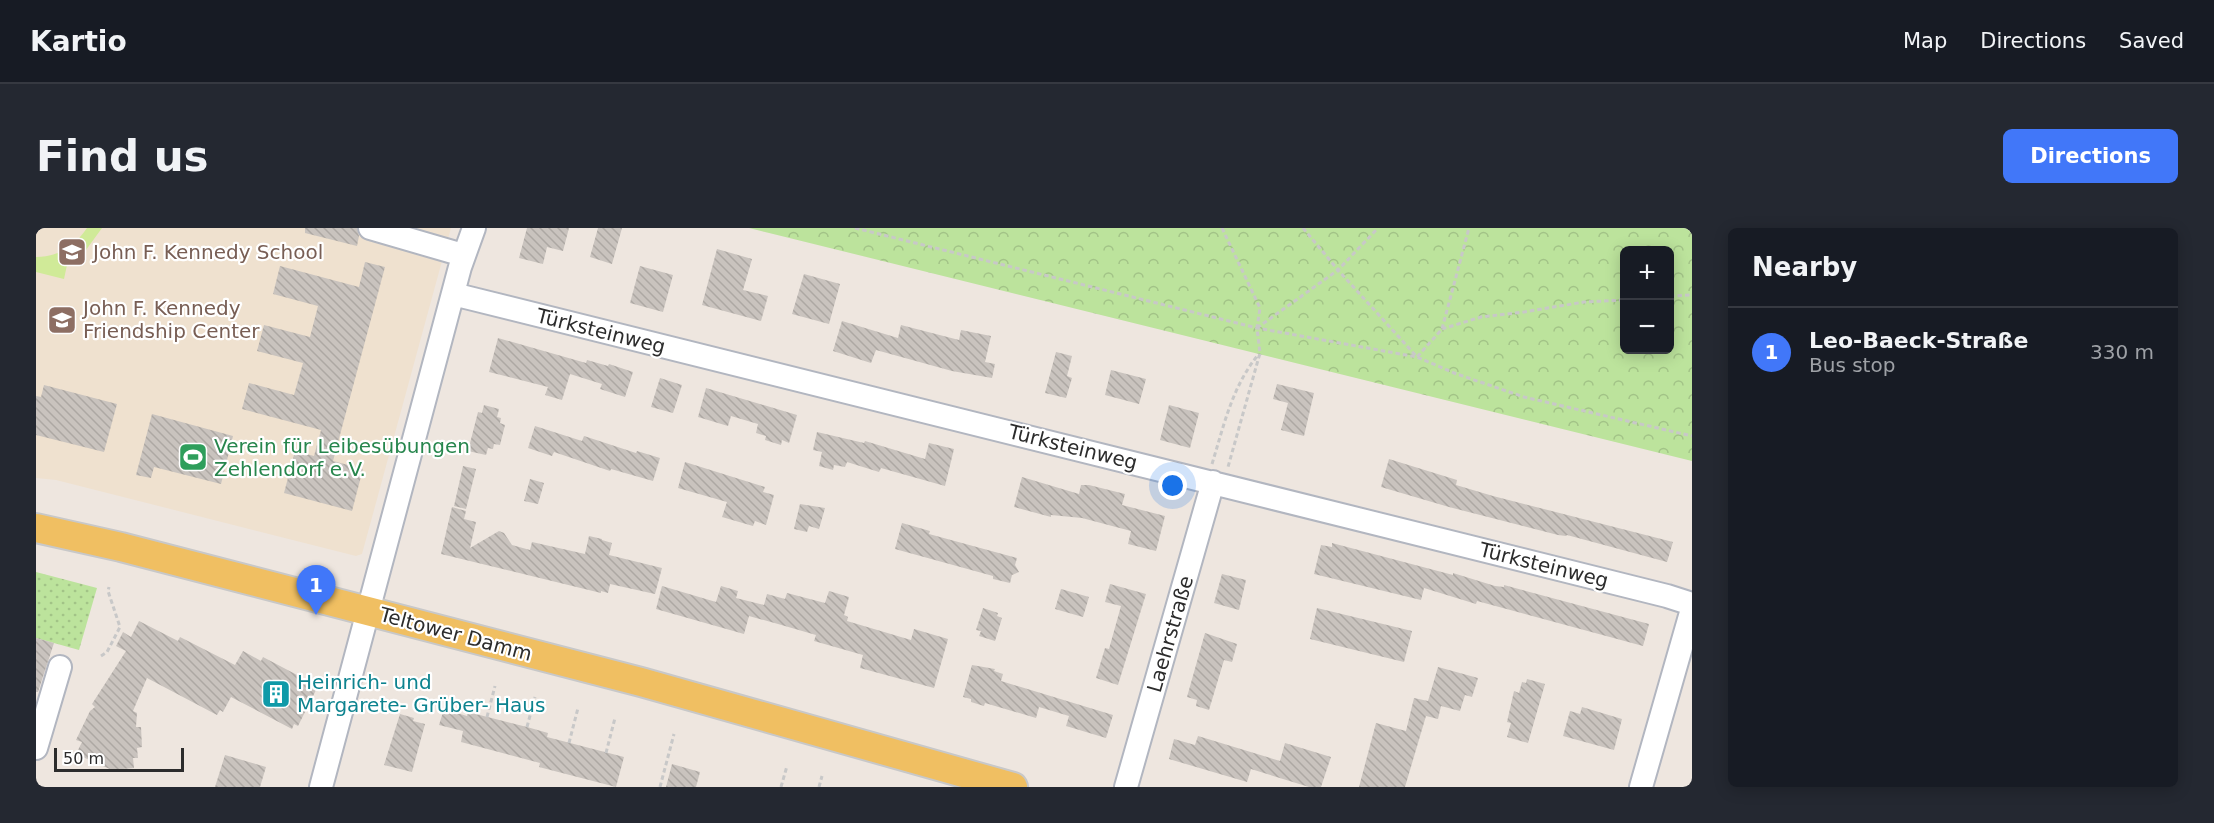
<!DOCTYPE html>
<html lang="en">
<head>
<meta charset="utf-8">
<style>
	:root { --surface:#171b24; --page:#242831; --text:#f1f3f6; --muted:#9ea1a6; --line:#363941; --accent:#4177f9 }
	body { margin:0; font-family:"DejaVu Sans",sans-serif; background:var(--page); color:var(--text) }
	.controls { position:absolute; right:18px; top:18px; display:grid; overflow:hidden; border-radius:9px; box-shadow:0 3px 15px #0003 }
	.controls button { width:54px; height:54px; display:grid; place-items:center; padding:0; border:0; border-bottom:2px solid var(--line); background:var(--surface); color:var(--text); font:30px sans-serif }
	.scale { position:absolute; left:18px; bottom:15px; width:130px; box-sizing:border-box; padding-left:6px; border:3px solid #2c2c2c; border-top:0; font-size:16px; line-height:21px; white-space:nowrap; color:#2c2c2c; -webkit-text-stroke:4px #fff; paint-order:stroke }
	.you { position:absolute; left:1137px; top:258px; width:21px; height:21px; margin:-15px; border:4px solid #fff; border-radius:50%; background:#1a73e8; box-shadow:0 0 0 9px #1a73e833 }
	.badge { display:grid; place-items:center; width:39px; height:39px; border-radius:50%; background:var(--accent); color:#fff; font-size:20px; font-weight:700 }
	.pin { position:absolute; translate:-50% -50px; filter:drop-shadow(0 2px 3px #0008) }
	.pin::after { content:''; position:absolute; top:32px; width:21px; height:18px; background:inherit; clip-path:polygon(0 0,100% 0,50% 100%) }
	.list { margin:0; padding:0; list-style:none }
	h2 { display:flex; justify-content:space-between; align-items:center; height:78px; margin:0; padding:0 24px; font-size:26px }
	h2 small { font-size:20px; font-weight:400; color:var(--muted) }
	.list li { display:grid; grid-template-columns:39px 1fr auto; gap:18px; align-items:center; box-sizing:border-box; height:90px; padding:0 24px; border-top:2px solid var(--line) }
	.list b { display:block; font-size:22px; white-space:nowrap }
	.list p { margin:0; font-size:20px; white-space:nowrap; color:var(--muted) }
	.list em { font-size:20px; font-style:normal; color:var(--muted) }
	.map { position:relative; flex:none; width:1656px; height:559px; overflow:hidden; border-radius:9px }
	header { display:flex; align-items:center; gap:36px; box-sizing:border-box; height:84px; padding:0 30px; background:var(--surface); border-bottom:2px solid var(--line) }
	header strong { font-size:28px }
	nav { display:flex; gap:33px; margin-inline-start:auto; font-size:21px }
	.intro { display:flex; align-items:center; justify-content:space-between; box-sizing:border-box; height:144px; padding:0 36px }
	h1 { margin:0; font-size:42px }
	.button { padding:15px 27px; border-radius:9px; background:var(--accent); color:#fff; font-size:21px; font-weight:700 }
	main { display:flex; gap:36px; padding:0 36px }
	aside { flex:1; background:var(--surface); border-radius:9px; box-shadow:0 3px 15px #0003 }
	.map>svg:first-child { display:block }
	.education { fill:#efe1cf }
	.grass { fill:url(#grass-dots) }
	.forest { fill:url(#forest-crowns); fill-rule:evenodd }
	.pitch { fill:#d0ea98 }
	.building { fill:url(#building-back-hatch) }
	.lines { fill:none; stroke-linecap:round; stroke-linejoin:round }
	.minor-casing { stroke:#b2b6c0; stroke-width:26 }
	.major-casing { stroke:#c8c8c8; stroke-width:32 }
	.path { stroke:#c8c8c8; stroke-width:3; stroke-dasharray:4.5 3; stroke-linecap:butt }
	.minor { stroke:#fff; stroke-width:22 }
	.major { stroke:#f0bf62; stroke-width:28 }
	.labels { text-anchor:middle; stroke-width:4.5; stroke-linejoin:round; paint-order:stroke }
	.education-label { font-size:20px; fill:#785e54; stroke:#fff; text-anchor:start }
	.street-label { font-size:20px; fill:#2c2c2c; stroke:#fff }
	.leisure-label { font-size:20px; fill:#27864d; stroke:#fff; text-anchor:start }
	.culture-label { font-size:20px; fill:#0d838f; stroke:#fff; text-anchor:start }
</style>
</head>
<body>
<header>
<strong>Kartio</strong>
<nav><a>Map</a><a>Directions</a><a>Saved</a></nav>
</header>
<div class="intro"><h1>Find us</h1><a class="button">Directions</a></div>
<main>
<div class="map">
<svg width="1656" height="559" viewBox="0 0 1656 559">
	<defs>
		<pattern id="grass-dots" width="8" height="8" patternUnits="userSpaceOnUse" patternTransform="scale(1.5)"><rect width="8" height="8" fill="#bce39c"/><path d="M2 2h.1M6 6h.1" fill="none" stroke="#a2c387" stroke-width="1.8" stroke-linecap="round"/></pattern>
		<pattern id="forest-crowns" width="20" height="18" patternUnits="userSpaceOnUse" patternTransform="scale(1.5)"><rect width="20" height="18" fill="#bce39c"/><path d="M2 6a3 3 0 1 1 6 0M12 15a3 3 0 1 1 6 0" fill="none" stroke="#a2c387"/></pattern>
		<pattern id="building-back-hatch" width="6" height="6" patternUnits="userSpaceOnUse" patternTransform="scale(1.5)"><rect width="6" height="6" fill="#c9c3be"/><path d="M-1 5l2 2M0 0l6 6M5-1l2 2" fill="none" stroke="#ada8a3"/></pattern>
	</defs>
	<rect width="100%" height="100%" fill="#eee6df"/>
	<path class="education" d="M0 0H415L326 326 320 328 20 252 0 250Z"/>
	<path class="grass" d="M0 344 61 360 43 422 0 410Z"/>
	<path class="forest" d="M713 0H1656V233ZM1588 22H1634V122H1588Z"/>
	<path class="pitch" d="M51 0H66L50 22 31 37 28 51 0 44V29C22 29 39 18 51 0Z"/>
	<path class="building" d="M269 0H321L323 8 321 18 269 5Z
		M491 0H533L527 23 511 19 507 36 483 30Z
		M562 0H586L576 36 554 29Z
		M681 21 716 31 707 62 732 68 725 93 666 77Z
		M329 34 349 39 297 233 327 241 316 283 248 265 259 223 278 228 285 202 206 181 213 155 258 167 267 135 221 123 228 97 274 109 282 78 237 66 244 38 323 59Z
		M604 38 637 47 627 84 594 75Z
		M768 46 804 56 793 96 756 86Z
		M806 93 862 110 865 97 923 112 925 102 955 108 949 134 959 136 956 150 916 143 840 122 835 135 797 123Z
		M462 110 550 135 551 132 572 138 573 136 597 144 589 169 564 161 566 156 534 146 526 172 509 167 512 159 453 144Z
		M1020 124 1036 128 1031 148 1036 150 1030 170 1009 165Z
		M1075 142 1110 151 1103 176 1069 167Z
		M624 150 646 157 637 185 615 179Z
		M1241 156 1278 165 1268 208 1245 202 1252 175 1237 171Z
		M8 157 81 176 68 224 0 207V168L5 169Z
		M670 160 761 187 753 215 746 212 745 217 729 212 730 208 720 205 722 196 695 188 692 198 662 189Z
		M448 177 463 181 461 189 465 190 464 195 469 197 464 217 458 216 457 221 452 220 450 227 432 223 442 184 446 185Z
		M1133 177 1163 185 1154 220 1124 212Z
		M116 186 197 208 185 256 118 239 115 250 100 247Z
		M499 198 546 213 548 208 600 225 601 223 624 230 617 253 575 241 574 243 518 224 516 228 492 220Z
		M781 204 828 215 829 213 889 231 893 215 918 221 909 258 845 240 843 244 811 234 809 239 798 237 797 242 783 238 786 224 777 222Z
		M1353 231 1421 252 1420 257 1457 268 1637 314 1631 334 1531 307 1530 308 1522 307 1413 279 1345 259Z
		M649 234 729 259 727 264 738 267 730 297 719 293 717 298 686 289 691 274 642 260Z
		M427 238 440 241 430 281 418 278Z
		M986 249 1043 266 1045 257H1053L1089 266 1086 277 1129 288 1120 323 1092 316 1095 303 1046 290 1015 287V289L978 279Z
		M494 251 508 255 502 276 488 273Z
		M764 276 789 280 783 301 773 298 771 304 758 301Z
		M416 279 430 283 428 291 440 294 434 320 463 303 468 305 476 317 494 322 496 314 549 326 553 308 566 311V312L576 315 573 327 626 340 619 366 574 356 572 365 565 363V365L405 326Z
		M866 295 894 303 893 306 981 330 979 337 983 344 976 347 974 355 957 351V348L859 321Z
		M1296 315 1417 347V345L1459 358 1468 359V357L1613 396 1607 418 1441 373 1440 376 1388 360 1385 372 1278 346 1285 317 1296 319Z
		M1186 346 1210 352 1203 382 1178 375Z
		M1074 356 1110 366 1082 457 1060 450 1069 420 1073 421 1085 378 1069 374Z
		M626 358 680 374 685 358 702 363 700 370 728 377 731 366 749 371 751 365 789 375 793 363 813 369 808 387 812 389 811 393 875 412 878 401 912 411 898 460 824 440 827 427 778 413 780 407 742 396 713 388 708 406 620 381Z
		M1025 361 1053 369 1047 389 1019 381Z
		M947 380 962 385 961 388 966 390 959 413 943 408 945 403 940 402Z
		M1281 380 1376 403 1368 434 1274 411Z
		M103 393 142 413 144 409 199 437 207 423 225 433 227 429 280 457 277 460 280 462 262 498 258 496 256 501 195 469 187 484 184 482 181 487 111 450 97 483 101 485 100 499H105L106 519 101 520 102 530H97L98 540 76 542 40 526 46 514 40 512 54 483 59 479 56 476 90 423 80 418 87 404 95 409Z
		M1169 405 1201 416 1196 434 1188 432 1173 482 1160 478 1161 472 1151 469Z
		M0 410 18 415 2 464H0Z
		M936 437 959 441 958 443 967 446 965 453 1077 487 1070 510 1030 498 1033 488 1003 479 1000 490 949 475 948 478 935 474V471L927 469Z
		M1402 439 1442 450 1436 469 1429 467 1424 483 1405 478 1402 491 1390 488 1369 559H1323L1340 495 1370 503 1378 470 1392 473Z
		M1491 451 1509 456 1492 515 1471 509 1475 495 1471 494 1478 463 1483 465 1486 454 1490 455Z
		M1546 479 1586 491 1578 522 1527 508 1534 483 1544 486Z
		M408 481 431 488 432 484 491 499 512 505 511 509 588 529 580 559 503 539 504 535 425 514 427 503 403 497Z
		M364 486 378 490 377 493 389 496 376 544 348 537Z
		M1162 508 1244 533 1249 515 1295 529 1285 559H1273L1215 541 1211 554 1133 531 1138 511 1159 517Z
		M189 527 230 539 224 559H179Z
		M636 536 664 544 660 559H630Z"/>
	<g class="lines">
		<g class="minor-casing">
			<path id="minor" d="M334 0 427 27
				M417 66 1631 368 1656 376
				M0 520 24 439
				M285 559 424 39 438 0
				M1090 559 1177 254
				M1605 559 1656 381"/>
		</g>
		<g class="major-casing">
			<path id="major" d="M0 300 85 319 605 454 977 559"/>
		</g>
		<path class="path" d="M819 0 1221 100 1381 129 1418 145 1488 169 1656 208
			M1186 0 1224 80 1221 100 1224 125 1192 239
			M1267 0 1302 42 1381 129 1406 101 1433 0
			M1634 68 1656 67
			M1221 100 1302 42 1342 0
			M1406 101 1445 89 1488 84 1548 74 1588 72
			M1176 236C1188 197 1196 159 1222 127
			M65 428 71 424 84 399 72 363 73 359
			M451 489 459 458
			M491 499 499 469
			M533 515 542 480
			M570 525 579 490
			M624 559 638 506
			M745 559 751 538
			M783 559 786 548"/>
		<use href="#minor" class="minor"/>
		<use href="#major" class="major"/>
	</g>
	<defs>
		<g id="school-square" transform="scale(1.5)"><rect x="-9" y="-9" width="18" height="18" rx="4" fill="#8d6e63" stroke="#fff"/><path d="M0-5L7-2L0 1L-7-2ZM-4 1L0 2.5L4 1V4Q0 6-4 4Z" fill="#fff"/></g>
		<g id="stadium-square" transform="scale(1.5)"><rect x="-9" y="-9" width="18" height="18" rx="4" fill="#2e9e5b" stroke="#fff"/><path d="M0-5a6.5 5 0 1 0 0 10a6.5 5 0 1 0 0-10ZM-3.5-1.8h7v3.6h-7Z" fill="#fff"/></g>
		<g id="building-square" transform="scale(1.5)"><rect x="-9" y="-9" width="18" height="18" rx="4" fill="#0f9aa8" stroke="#fff"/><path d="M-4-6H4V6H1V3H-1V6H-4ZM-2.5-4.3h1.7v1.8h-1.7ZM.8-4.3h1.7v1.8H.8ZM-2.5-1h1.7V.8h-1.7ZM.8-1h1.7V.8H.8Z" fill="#fff"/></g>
	</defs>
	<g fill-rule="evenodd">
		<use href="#school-square" x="36" y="24"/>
		<use href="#school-square" x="26" y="92"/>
		<use href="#stadium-square" x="157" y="229"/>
		<use href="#building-square" x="240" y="466"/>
	</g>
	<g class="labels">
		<g class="education-label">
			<text x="57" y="31">John F. Kennedy School</text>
			<text x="47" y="87">John F. Kennedy<tspan x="47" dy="23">Friendship Center</tspan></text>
		</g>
		<g class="street-label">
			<text transform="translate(565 103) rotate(14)" y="7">Türksteinweg</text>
			<text transform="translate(1037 219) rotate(14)" y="7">Türksteinweg</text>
			<text transform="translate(1508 337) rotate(14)" y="7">Türksteinweg</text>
			<text transform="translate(420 406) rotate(15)" y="7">Teltower Damm</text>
			<text transform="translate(1134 406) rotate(-74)" y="7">Laehrstraße</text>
		</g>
		<g class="leisure-label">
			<text x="178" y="225">Verein für Leibesübungen<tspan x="178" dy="23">Zehlendorf e.V.</tspan></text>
		</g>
		<g class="culture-label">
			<text x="261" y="461">Heinrich- und<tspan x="261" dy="23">Margarete- Grüber- Haus</tspan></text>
		</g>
	</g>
</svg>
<div class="controls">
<button>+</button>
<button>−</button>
</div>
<div class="scale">50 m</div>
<div class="you"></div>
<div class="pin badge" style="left:280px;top:387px">1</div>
</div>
<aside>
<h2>Nearby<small></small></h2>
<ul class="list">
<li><span class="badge">1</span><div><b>Leo-Baeck-Straße</b><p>Bus stop</p></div><em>330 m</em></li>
</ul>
</aside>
</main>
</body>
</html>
